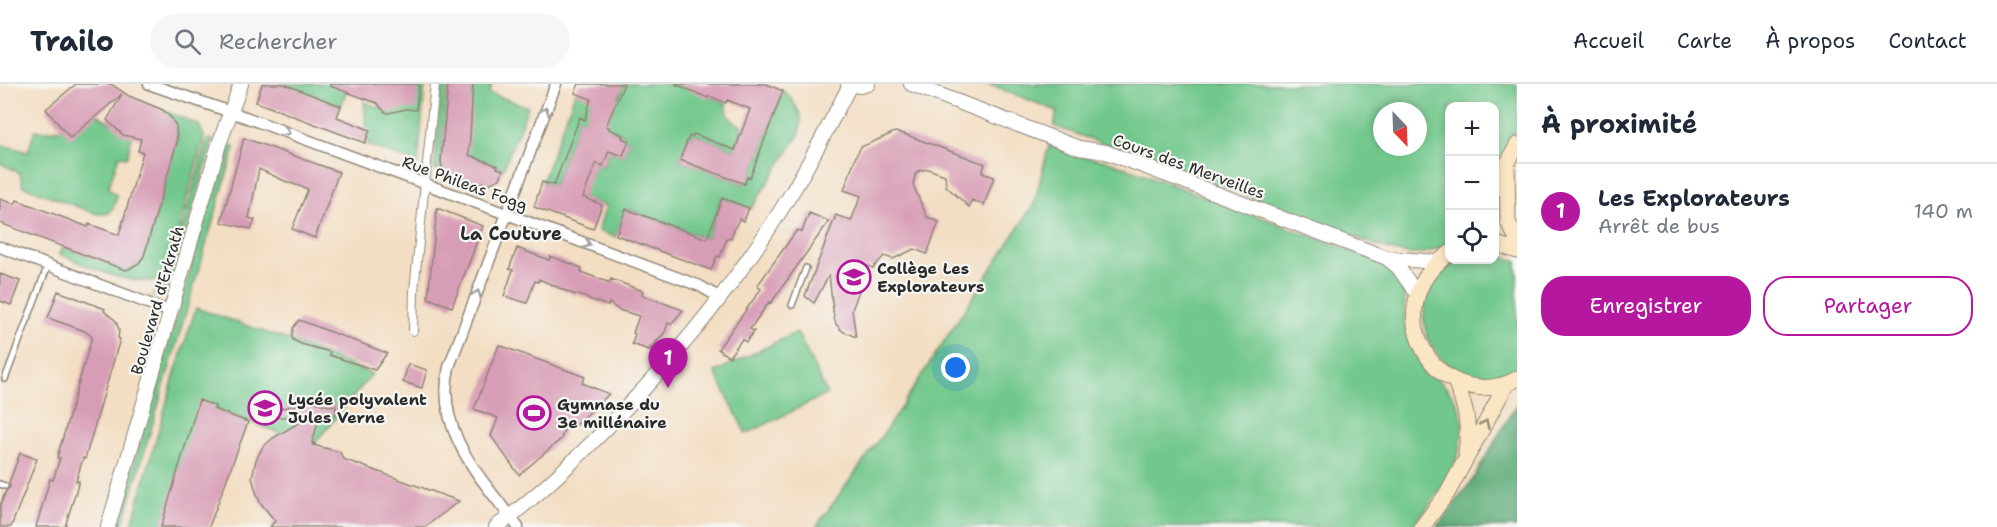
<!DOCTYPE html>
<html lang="fr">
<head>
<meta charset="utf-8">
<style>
	:root { --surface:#fff; --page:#f6f6f7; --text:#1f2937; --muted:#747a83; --line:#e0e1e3; --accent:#b5179e }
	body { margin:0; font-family:"Shantell Sans",sans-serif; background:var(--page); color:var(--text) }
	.controls { position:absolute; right:18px; top:18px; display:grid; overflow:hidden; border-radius:12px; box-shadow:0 3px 9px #0003 }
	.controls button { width:54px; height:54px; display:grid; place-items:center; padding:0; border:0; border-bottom:2px solid var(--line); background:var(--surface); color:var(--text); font:30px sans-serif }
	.compass { position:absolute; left:1373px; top:18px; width:54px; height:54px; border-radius:50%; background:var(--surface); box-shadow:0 3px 9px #0003; rotate:157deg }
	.you { position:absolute; left:956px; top:284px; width:21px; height:21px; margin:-15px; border:4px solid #fff; border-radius:50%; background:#1a73e8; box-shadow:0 0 0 9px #1a73e833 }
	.badge { display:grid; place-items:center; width:39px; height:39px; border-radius:50%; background:var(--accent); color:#fff; font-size:20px; font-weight:700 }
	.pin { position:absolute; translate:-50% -50px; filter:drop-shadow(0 2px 3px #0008) }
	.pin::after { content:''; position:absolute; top:32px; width:21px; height:18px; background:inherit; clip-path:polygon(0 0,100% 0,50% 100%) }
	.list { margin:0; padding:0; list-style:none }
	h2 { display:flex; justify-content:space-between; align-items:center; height:78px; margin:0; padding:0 24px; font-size:26px }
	h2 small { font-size:20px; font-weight:400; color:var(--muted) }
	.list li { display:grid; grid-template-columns:39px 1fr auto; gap:18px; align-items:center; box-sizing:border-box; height:96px; padding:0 24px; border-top:2px solid var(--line) }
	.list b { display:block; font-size:22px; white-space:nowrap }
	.list p { margin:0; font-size:20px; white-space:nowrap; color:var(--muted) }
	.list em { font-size:20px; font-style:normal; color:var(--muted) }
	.actions { display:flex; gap:12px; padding:18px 24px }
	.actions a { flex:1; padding:14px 0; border:2px solid var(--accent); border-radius:24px; text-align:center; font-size:21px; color:var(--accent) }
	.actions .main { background:var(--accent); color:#fff }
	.icon { flex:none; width:33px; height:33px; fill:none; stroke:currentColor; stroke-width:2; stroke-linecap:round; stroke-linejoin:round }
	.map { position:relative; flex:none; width:1517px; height:443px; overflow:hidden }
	header { display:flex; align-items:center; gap:36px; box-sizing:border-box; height:84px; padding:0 30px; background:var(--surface); border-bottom:2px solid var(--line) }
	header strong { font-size:28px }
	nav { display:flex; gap:33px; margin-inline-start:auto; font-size:21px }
	.search { width:420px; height:54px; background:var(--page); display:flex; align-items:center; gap:15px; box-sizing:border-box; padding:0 21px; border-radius:33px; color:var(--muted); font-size:22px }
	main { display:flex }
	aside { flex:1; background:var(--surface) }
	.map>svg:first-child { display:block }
	.green { fill:#72c88c; stroke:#4e7a5c; stroke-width:1.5; fill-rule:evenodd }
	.forest { fill:#5dac78; stroke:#446c52; stroke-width:1.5 }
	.building { fill:#d89db6 }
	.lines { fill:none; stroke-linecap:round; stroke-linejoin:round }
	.service-casing { stroke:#8f8477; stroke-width:8 }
	.pedestrian-casing { stroke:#8f8477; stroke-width:10 }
	.minor-casing { stroke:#8f8477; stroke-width:13 }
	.tertiary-casing { stroke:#8f8477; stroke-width:16 }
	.secondary-casing { stroke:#8f8477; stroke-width:17 }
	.service { stroke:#fff; stroke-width:5 }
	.pedestrian { stroke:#fff; stroke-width:8 }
	.minor { stroke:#fff; stroke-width:10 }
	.tertiary { stroke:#fff; stroke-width:14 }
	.secondary { stroke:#fbe6c4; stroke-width:15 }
	.oneway { stroke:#a0a0a0 }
	.oneway2 { stroke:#938878 }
	.labels { text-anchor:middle; stroke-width:4.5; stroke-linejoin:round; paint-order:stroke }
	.street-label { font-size:16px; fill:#2b2b2b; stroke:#f6f6f2 }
	.poi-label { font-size:16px; font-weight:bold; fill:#2b2b2b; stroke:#f6f6f2; text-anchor:start }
	.neighbourhood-label { font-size:18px; font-weight:bold; fill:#2b2b2b; stroke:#f6f6f2 }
</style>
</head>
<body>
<header>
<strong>Trailo</strong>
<div class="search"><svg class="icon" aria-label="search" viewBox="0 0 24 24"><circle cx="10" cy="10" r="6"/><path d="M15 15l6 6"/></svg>Rechercher</div>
<nav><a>Accueil</a><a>Carte</a><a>À propos</a><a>Contact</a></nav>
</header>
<main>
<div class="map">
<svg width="1517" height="443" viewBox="0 0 1517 443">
	<rect width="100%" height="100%" fill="#f6f6f2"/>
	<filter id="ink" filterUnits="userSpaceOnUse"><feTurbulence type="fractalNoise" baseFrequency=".0167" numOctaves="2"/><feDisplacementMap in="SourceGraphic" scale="12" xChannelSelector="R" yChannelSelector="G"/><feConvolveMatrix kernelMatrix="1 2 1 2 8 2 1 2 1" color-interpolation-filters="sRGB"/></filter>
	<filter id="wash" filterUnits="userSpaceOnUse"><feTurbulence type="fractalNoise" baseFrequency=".008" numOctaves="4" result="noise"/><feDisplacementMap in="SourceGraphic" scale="24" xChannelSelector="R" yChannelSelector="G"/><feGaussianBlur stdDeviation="1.35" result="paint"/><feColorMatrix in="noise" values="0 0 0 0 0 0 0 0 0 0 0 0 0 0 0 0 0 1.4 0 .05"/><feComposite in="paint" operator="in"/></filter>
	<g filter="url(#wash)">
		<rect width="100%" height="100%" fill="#f3dec3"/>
		<path class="green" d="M279 0H349L341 22Z
			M418 0H425L418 80 368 61 364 18 390 28Z
			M442 0H448L441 77 442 84 448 90 434 85Z
			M473 0H492L489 9 528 23 503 86 497 84 498 82 466 70Z
			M624 0H696L708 13 709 12 726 19C727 31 731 39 743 42L735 66 694 50 692 53 689 52 680 76 745 100 750 94 783 7 790 12 801 32 800 49 751 125 722 114 707 155 627 125 615 153 598 147 606 122 581 113 596 79 604 82 609 67 623 72 629 57 622 54 623 50 580 34 554 101 542 98 575 9 619 13Z
			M988 0H1517V42L1495 92 1494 22H1450L1449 159C1419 175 1410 172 1378 162L1235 107 1054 42 1057 27ZM1382 27H1418V63H1382Z
			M166 27 199 41 204 52 173 166 164 193C139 208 85 180 59 170L64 163 126 186 139 179 145 169 178 55 174 39 165 29Z
			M94 28 132 53 127 73 119 72 108 104 117 112C113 127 111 133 94 129L23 102 20 89 0 79V60L28 68 35 46C56 52 75 37 94 28Z
			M209 55 213 56 173 196 165 207 153 211 156 205 167 198 206 57Z
			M227 61 235 63 122 443H115Z
			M1049 61 1077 71 1111 78 1371 174C1425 197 1394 218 1409 257 1419 283 1432 287 1448 306 1486 349 1441 410 1411 443H816L884 349 1034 120Z
			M1495 170 1517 177V284C1455 315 1397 250 1437 194 1442 187 1450 179 1458 176 1466 173 1485 176 1494 176Z
			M196 224 285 255 372 290 313 361 214 325 161 443H131L176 286Z
			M797 248 827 310 746 350 715 288Z"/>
		<path class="forest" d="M1517 319V443H1437L1473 395Z"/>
		<g id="blocks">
			<path class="building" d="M76 0H111L129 12 163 26 172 35 176 42 177 58 144 172 139 179 129 185 125 186 0 139V115L15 120 17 116 88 143 89 140 119 151 143 68 138 67 141 55 123 51 107 36 122 10 70 54 46 25Z
				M262 0H284L341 22 337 33 370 46 365 59 256 18Z
				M330 0H419L416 26 406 25 389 29 385 28 377 19 330 2Z
				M448 0H473L469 71 498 82 497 84 503 86 500 95 488 100 482 98 481 100 449 91 442 84 441 77Z
				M579 0H624L606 42 609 43V45L623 51 622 54 629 57 623 72 609 67 603 82 596 79 583 113 602 121 593 145 534 123 542 98 554 101 580 33 585 36 591 15 575 9Z
				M675 0H766L783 7 750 94 747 93 745 100 680 76 689 52 692 53 694 50 735 66 750 25 727 16 726 19 709 12 708 14Z
				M895 48 904 50 985 80 982 89 994 93 984 121 972 116 969 123 946 102 945 91 928 85 919 87 915 91 913 101 927 133 939 138 927 170 914 165 893 175 884 172 873 184 868 182 852 226 856 253 842 247 836 240 834 234 829 191 814 219 805 212 836 131 851 137 861 112 844 106 856 72 861 63Z
				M244 54 339 88 315 154 292 145 308 105 287 98 259 85 249 134 255 136 251 145 221 138Z
				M722 114 749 124 744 137 739 135 730 155 727 154 720 173 717 172 711 186 616 151 626 125 707 155Z
				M437 124 483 142 452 223 428 214Z
				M809 129 829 137 771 219 769 218 750 245 754 247 746 258 742 255 729 273 718 265 761 205 757 202 797 146 802 148Z
				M517 164 549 176 550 172 582 184 581 188 610 199 611 195 643 207 642 211 683 226 671 240 668 239 665 248 649 266 632 260 635 250 633 249 639 232 619 226 609 219 608 222 576 210 575 211 539 195 538 198 535 197 527 219 504 212 513 186 509 185Z
				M0 190 20 197 11 221 0 217Z
				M58 207 105 225 104 227 116 237 119 246 118 254 120 255 85 375 83 374 76 397H79L65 443H36L50 395 53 396 60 374H57L92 253 85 247 48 234Z
				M299 236 387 269 375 286 329 271 330 268 301 260 293 256 292 253 293 244Z
				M499 261 585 293 582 299 609 310 574 343 566 340 561 355 519 391 491 352 498 334 474 325Z
				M408 280 427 286 422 304 403 298Z
				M199 316 215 322 214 325 248 338 209 443H161Z
				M309 316 323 320V321L336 322V330L320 331 312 359 315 360 313 361 340 368 343 375 459 417 425 443H270L275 437 260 418 255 405 252 393 256 376 262 364 273 354 312 331 267 334 266 327 298 321H307Z
				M20 369 37 375 11 443H0V422L6 407 10 403 9 399Z"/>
		</g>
	</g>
	<g filter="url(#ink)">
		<use href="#blocks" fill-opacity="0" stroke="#8f8477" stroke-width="1.5"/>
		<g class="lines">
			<g class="service-casing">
				<path id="service" d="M792 221 806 184
					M5 295 48 181
					M0 400 5 402"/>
			</g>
			<g class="pedestrian-casing">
				<path id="pedestrian" d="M413 247 414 207 435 0"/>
			</g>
			<g class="minor-casing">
				<path id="minor" d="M149 0 248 34 700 202 720 214
					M0 163 171 228
					M518 443C483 396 434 348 449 283L556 0"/>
			</g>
			<g class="tertiary-casing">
				<path id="tertiary" d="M848 0 860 2 868 0
					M911 0 1079 64 1106 68 1387 174 1437 178
					M1387 174 1398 183 1417 210
					M108 443 219 60 241 0
					M496 443C542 409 584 368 624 326 688 259 746 185 794 105 814 71 832 36 850 1"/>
			</g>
			<g class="secondary-casing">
				<path id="secondary" d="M1507 79 1508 138 1517 155
					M1494 106 1517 61
					M1494 159 1517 167
					M1450 169C1370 224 1440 335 1517 295
					M1455 297C1466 324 1470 340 1466 369
					M1422 443 1448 408 1506 301"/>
			</g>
			<use href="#service" class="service"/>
			<use href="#pedestrian" class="pedestrian"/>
			<use href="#minor" class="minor"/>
			<use href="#tertiary" class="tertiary"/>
			<use href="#secondary" class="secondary"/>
		</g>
		<defs><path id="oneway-chevron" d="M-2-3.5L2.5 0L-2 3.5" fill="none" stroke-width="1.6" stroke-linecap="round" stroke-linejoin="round" transform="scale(1.5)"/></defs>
		<g class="oneway">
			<use href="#oneway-chevron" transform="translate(545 27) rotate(-70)"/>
			<use href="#oneway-chevron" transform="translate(286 48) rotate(21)"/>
			<use href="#oneway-chevron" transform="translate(587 160) rotate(20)"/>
			<use href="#oneway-chevron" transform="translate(477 210) rotate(-70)"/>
		</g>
		<use class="oneway2" href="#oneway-chevron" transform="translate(1485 340) rotate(-65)"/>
	</g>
	<defs>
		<g id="school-ring" transform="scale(1.725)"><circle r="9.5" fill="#f6f6f2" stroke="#b5179e" stroke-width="1.5"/><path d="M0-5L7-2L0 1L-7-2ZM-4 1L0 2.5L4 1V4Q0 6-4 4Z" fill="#b5179e"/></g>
		<g id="stadium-ring" transform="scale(1.725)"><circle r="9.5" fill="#f6f6f2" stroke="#b5179e" stroke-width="1.5"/><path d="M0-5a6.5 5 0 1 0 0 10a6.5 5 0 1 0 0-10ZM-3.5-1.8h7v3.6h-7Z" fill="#b5179e"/></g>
	</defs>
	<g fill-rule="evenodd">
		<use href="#school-ring" x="854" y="193"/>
		<use href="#school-ring" x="265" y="324"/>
		<use href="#stadium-ring" x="534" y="329"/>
	</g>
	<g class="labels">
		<g class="street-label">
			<text transform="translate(1189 82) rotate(20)" y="6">Cours des Merveilles</text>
			<text transform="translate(465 99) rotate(20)" y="6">Rue Phileas Fogg</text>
			<text transform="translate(157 216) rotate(-74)" y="6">Boulevard d'Erkrath</text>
		</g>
		<g class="poi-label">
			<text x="877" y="190">Collège Les<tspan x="877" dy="18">Explorateurs</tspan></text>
			<text x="288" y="321">Lycée polyvalent<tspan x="288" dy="18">Jules Verne</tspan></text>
			<text x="557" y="326">Gymnase du<tspan x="557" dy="18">3e millénaire</tspan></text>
		</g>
		<g class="neighbourhood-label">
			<text x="511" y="156">La Couture</text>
		</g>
	</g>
</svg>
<div class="controls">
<button>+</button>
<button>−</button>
<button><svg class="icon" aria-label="locate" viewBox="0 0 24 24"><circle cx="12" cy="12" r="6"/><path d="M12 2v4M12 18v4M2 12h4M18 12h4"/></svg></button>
</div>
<svg class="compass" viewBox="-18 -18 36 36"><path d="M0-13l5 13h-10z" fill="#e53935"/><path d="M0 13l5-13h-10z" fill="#747a83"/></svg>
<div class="you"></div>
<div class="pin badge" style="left:668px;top:304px">1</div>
</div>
<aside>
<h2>À proximité<small></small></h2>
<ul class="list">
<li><span class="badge">1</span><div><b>Les Explorateurs</b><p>Arrêt de bus</p></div><em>140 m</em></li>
</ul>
<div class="actions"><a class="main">Enregistrer</a><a>Partager</a></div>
</aside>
</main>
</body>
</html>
